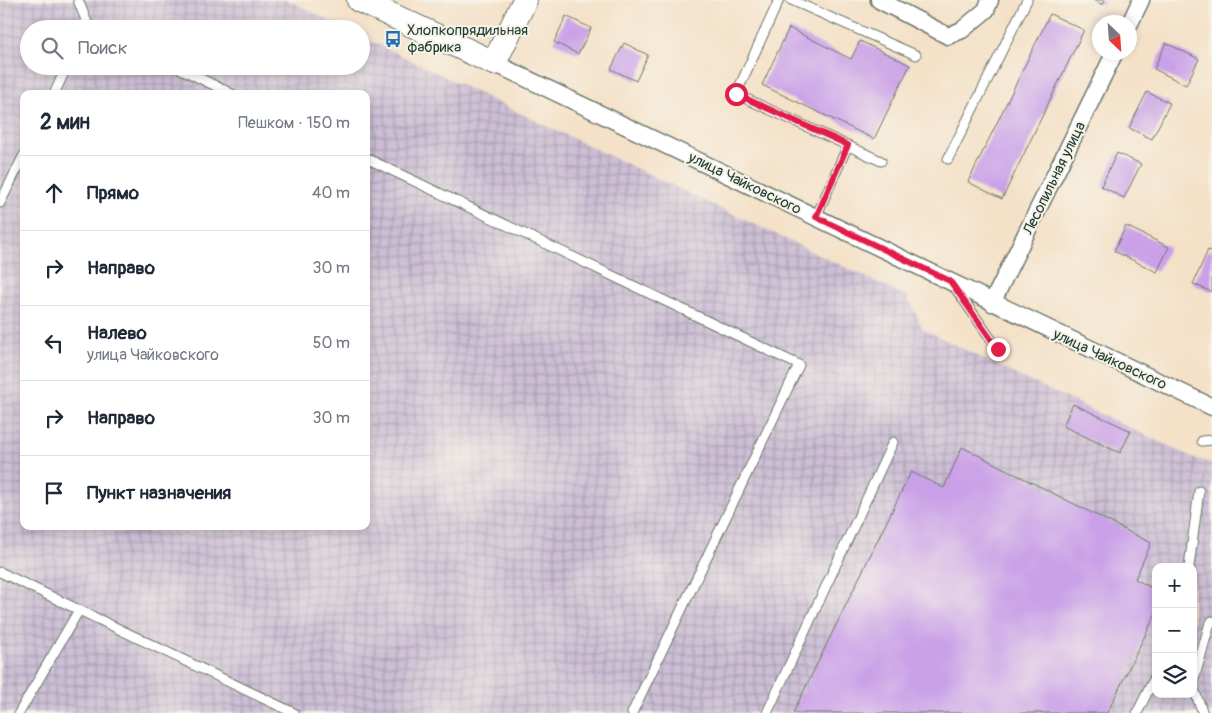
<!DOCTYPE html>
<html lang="ru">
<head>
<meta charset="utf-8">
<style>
	:root { --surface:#fff; --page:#f6f6f7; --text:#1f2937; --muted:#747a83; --line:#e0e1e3 }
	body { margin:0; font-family:Pangolin,sans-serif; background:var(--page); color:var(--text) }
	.controls { position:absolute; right:15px; bottom:15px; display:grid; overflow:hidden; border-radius:10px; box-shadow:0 2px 8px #0003 }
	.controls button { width:45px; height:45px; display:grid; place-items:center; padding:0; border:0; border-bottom:1px solid var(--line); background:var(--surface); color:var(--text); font:25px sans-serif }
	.compass { position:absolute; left:1092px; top:15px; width:45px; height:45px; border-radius:50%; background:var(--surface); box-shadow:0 2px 8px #0003; rotate:155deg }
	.stop { position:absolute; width:15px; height:15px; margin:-11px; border:4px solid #e11d48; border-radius:50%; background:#fff }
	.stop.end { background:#e11d48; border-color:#fff; box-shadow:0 1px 5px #0008 }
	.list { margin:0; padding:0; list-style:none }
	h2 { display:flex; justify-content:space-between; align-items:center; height:65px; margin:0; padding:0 20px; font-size:21px }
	h2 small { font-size:16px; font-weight:400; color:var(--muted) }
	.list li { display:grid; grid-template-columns:32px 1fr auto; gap:15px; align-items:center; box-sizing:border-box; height:75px; padding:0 20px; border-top:1px solid var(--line) }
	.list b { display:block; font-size:19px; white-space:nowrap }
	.list p { margin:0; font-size:16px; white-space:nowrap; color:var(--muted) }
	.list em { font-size:16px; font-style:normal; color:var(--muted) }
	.icon { flex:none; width:28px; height:28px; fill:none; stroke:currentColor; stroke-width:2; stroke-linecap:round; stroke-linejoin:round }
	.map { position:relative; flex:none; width:1212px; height:713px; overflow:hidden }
	.search { position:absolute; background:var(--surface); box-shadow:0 2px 8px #0003; left:20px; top:20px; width:350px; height:55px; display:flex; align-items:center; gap:12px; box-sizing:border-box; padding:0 18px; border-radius:28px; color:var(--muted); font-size:19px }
	.panel { position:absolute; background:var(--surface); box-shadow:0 2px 8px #0003; left:20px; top:90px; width:350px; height:440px; border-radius:10px }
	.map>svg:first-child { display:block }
	.industrial { fill:url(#industrial-grid); fill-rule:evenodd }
	.building { fill:#caa1e8 }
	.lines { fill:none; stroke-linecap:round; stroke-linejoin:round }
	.service-casing { stroke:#6a7668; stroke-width:11 }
	.minor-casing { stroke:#6a7668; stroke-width:19 }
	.secondary-casing { stroke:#6a7668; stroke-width:26 }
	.service { stroke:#fff; stroke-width:9 }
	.minor { stroke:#fff; stroke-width:16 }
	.secondary { stroke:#fff; stroke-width:24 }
	.route { stroke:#e11d48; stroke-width:6 }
	.labels { text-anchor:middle; stroke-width:4; stroke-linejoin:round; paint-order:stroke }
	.poi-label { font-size:15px; fill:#1f3d34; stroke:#f7f3e8; text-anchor:start }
	.street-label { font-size:15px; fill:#1f3d34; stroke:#f7f3e8 }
</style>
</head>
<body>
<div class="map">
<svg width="1212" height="713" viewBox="0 0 1212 713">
	<defs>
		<pattern id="industrial-grid" width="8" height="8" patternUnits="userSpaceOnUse" patternTransform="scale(1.25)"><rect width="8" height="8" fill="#ccbed4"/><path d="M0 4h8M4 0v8" fill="none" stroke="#a59cad"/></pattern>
	</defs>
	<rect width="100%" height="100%" fill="#f7f3e8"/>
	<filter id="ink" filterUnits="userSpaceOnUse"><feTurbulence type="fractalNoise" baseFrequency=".02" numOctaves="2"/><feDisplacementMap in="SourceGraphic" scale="10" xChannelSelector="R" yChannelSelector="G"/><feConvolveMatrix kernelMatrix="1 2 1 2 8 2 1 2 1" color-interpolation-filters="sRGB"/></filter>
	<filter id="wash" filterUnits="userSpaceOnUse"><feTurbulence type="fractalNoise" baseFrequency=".0096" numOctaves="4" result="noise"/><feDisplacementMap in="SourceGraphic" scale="20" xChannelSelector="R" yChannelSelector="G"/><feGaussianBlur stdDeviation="1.12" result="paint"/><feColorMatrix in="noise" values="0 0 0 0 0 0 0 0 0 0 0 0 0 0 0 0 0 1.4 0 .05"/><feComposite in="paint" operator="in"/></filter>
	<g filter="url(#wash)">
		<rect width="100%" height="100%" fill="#f4e1c8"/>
		<path class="industrial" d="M0 0H288L347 29H29V66H361V36L492 100 908 297 923 329 992 363 1194 458 1212 463V713H0ZM24 94H366V526H24ZM1156 567H1193V694H1156Z"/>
		<g id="blocks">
			<path class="building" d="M1093 0H1105L1103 5Z
				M1050 14 1084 30 1002 199 968 182Z
				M566 16 591 28 578 54 554 42Z
				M789 28 851 59 860 41 910 65 874 139 762 85Z
				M624 43 648 55 636 81 611 69Z
				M1166 43 1199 59 1186 85 1154 69Z
				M1147 92 1170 103 1152 139 1129 128Z
				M1117 153 1141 164 1124 198 1101 186Z
				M1126 226 1169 247 1157 272 1114 251Z
				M1208 250 1212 251V292L1193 284Z
				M1073 404 1131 431 1120 453 1063 426Z
				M962 447 1151 543 1135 579 1156 590V613L1107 713H793L911 472 944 488Z"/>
		</g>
	</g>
	<g filter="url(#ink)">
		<use href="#blocks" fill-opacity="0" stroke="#6a7668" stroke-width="1"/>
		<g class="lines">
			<g class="service-casing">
				<path id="service" d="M78 0 88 25 96 29
					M779 0 736 94 881 161
					M791 0 916 55
					M175 66 232 94
					M54 94 67 66
					M366 158 799 365 632 713
					M948 159 1027 0
					M0 203 24 155
					M816 217 848 145
					M953 285 998 349
					M1202 441 1212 440
					M1189 567 1199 491
					M0 572 294 713
					M1193 683 1209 626 1212 621
					M1193 687 1203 713
					M19 713 79 610
					M767 713 893 442
					M1137 713 1156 675"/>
			</g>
			<g class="minor-casing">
				<path id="minor" d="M879 0 948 36 962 30 986 10 990 0
					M1130 23 1141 0
					M494 63 1212 407
					M992 303 1115 52"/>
			</g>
			<g class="secondary-casing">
				<path id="secondary" d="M359 0 494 63 525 0"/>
			</g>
			<use href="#service" class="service"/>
			<use href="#minor" class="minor"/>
			<use href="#secondary" class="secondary"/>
		</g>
	</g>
	<g class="lines" filter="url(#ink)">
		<path class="route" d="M736 94 848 145 816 217 950 281 998 349"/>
	</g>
	<defs>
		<g id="bus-bare" transform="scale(1.35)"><path d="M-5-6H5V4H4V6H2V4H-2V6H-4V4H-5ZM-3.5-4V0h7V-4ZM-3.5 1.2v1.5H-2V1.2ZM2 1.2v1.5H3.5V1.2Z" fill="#1f6fb2" stroke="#f7f3e8" stroke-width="2.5" paint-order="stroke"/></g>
	</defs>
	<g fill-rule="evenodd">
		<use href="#bus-bare" x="393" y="39"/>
	</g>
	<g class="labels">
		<g class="poi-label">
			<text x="407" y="35">Хлопкопрядильная<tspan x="407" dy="17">фабрика</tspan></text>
		</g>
		<g class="street-label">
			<text transform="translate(1054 178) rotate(-64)" y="5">Лесопильная улица</text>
			<text transform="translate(745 183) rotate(26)" y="5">улица Чайковского</text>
			<text transform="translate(1110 359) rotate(25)" y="5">улица Чайковского</text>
		</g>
	</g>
</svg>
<div class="controls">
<button>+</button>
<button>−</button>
<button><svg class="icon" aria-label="layers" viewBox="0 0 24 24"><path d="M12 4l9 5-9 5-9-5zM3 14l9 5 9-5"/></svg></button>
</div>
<svg class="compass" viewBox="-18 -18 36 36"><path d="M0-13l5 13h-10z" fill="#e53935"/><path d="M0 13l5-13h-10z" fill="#747a83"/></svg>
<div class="stop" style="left:736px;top:94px"></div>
<div class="stop end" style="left:998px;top:349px"></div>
<div class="search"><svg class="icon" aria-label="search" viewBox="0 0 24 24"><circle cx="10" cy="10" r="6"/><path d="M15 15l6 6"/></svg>Поиск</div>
<section class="panel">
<h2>2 мин<small>Пешком · 150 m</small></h2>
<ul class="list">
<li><svg class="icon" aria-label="ahead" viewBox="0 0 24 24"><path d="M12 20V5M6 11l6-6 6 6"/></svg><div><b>Прямо</b></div><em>40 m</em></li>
<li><svg class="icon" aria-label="right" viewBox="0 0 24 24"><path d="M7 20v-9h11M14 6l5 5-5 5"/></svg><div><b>Направо</b></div><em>30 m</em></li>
<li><svg class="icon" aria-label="left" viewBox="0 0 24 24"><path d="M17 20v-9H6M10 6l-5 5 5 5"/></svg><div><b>Налево</b><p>улица Чайковского</p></div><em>50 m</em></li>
<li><svg class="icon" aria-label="right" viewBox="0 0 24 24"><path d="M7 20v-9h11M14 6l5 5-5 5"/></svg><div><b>Направо</b></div><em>30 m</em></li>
<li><svg class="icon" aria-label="arrive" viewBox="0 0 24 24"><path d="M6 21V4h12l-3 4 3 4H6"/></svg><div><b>Пункт назначения</b></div></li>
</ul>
</section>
</div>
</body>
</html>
